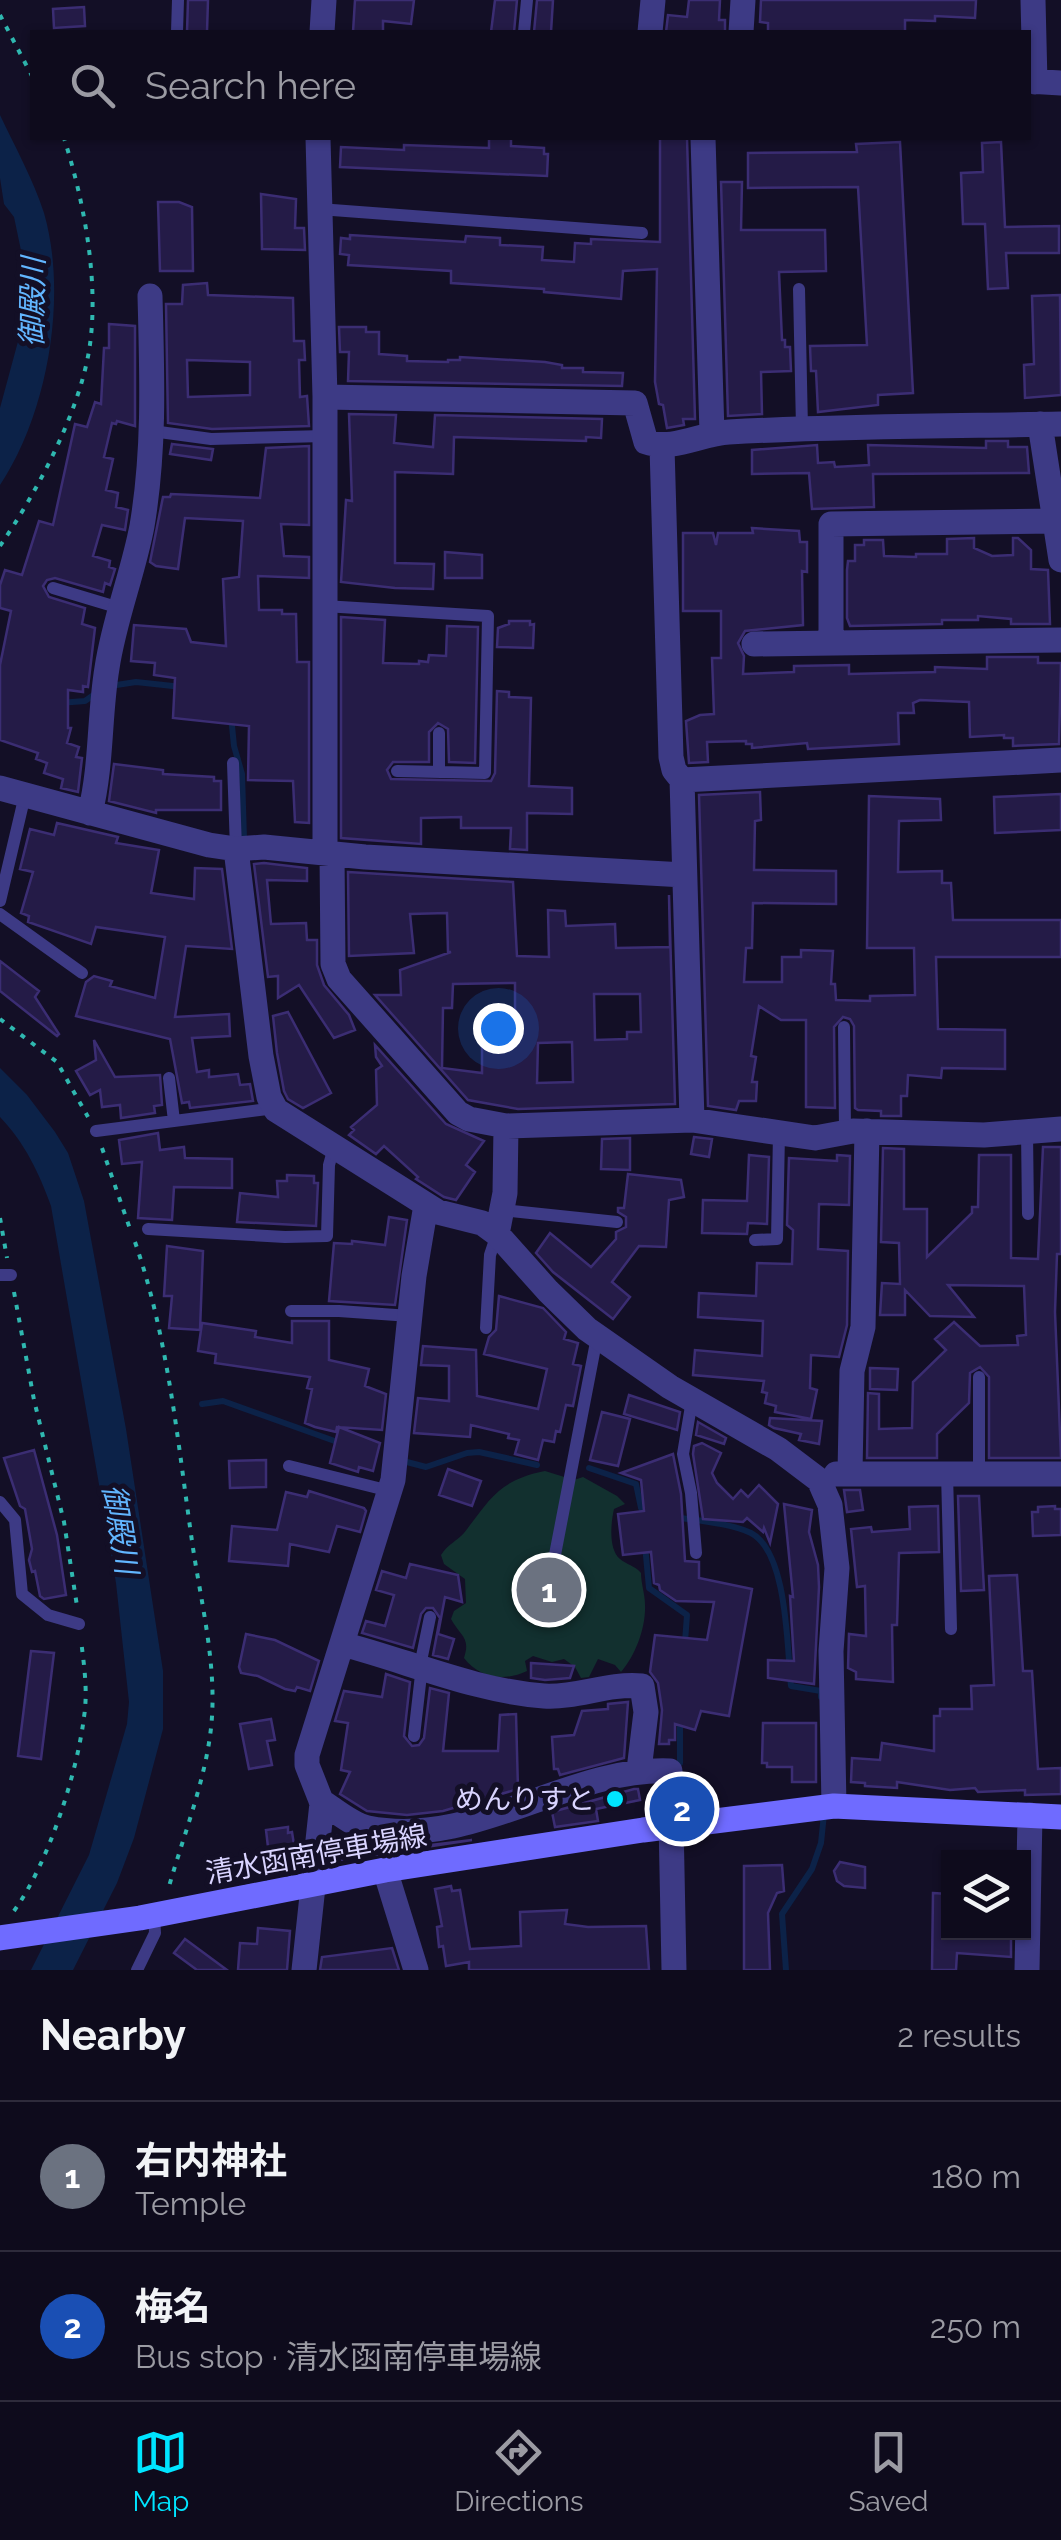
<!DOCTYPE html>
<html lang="en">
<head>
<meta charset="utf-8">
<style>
	:root { --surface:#0e0b1c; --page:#1c1929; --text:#f1f3f6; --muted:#9b9ba3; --line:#2e2b3b; --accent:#00e5ff }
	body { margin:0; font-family:Raleway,"Noto Sans JP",sans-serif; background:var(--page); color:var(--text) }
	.controls { position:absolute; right:30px; bottom:30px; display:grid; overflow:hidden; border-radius:0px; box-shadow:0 2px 8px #0004 }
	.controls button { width:90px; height:90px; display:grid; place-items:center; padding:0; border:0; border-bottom:2px solid var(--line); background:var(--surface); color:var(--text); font:50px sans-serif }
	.you { position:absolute; left:498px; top:1028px; width:35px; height:35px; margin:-25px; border:8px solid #fff; border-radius:50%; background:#1a73e8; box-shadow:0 0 0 15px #1a73e833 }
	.badge { display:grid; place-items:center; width:65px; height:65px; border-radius:50%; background:var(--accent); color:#fff; font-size:32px; font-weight:700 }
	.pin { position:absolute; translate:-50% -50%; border:5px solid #fff; box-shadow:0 2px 10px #0006 }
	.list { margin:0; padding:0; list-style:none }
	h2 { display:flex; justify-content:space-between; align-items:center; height:130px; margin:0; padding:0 40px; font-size:42px }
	h2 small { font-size:32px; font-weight:400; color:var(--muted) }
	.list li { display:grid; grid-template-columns:65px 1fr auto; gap:30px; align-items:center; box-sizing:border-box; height:150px; padding:0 40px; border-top:2px solid var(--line) }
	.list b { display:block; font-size:38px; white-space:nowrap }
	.list p { margin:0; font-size:32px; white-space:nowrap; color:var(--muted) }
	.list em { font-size:32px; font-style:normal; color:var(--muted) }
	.icon { flex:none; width:55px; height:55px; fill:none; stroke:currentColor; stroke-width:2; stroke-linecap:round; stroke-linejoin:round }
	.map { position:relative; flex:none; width:1061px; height:1970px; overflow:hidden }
	.search { position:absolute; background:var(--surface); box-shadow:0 2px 8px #0004; left:30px; right:30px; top:30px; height:110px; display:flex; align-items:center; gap:25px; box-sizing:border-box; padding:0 35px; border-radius:0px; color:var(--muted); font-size:38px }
	.sheet { height:430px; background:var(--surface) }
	nav { display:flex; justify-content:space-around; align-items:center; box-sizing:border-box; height:140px; border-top:2px solid var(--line); background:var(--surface); font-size:28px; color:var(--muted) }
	nav a { display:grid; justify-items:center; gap:5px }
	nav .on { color:var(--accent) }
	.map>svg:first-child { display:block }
	.green { fill:#12302f }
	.water { fill:#0c2248 }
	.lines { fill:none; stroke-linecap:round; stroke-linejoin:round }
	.stream { stroke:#0c2248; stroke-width:6 }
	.building { fill:#241b47; stroke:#3b2d73; stroke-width:2.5; fill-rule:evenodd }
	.path { stroke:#2fb8b0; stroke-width:4; stroke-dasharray:5 8; stroke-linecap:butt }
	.service { stroke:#3d3a85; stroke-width:12 }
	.minor { stroke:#3d3a85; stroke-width:25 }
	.secondary { stroke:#6f6bff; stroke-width:25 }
	.poi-dot { fill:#00e5ff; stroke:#130f26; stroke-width:4 }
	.labels { text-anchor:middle; stroke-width:10; stroke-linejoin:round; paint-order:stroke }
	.poi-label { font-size:28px; fill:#d9d4ff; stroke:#130f26; text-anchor:end }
	.street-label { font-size:28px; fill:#d9d4ff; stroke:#130f26 }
	.water-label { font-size:30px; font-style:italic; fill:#62b6ff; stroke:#130f26 }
</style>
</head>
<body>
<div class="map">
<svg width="1061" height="1970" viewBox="0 0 1061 1970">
	<rect width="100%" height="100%" fill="#130f26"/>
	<path class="green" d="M545 1471 574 1480 583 1477 617 1496 625 1504 614 1509C611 1522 608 1549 620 1559 627 1565 634 1565 641 1573 641 1584 645 1594 645 1605 646 1628 635 1656 621 1672L615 1665 598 1659 589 1677 581 1678 575 1667 564 1659 552 1662 533 1656 525 1661 527 1671C504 1682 479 1678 464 1658 471 1637 460 1636 451 1619L454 1611 466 1603 465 1579 444 1564 441 1555C448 1544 457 1541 464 1533 490 1499 499 1480 545 1471Z"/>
	<path class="water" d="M0 115C15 147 33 179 44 213 68 296 48 413 0 485V408L23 323V260L14 217 4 204 0 178Z
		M0 1068 27 1095 55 1132 68 1153 84 1201 126 1429 163 1671V1729L134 1838 117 1883 73 1970H31L89 1855 127 1724 129 1702 116 1583 51 1206C39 1173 25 1143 0 1117Z"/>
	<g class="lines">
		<path class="stream" d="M110 686 136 682 182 687
			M59 703 85 701 95 694
			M231 716 234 746 242 774 244 839
			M202 1404 223 1401 343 1444
			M403 1461 426 1467 467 1453 479 1452 537 1465
			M589 1468 636 1484 641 1508 648 1513
			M675 1517C698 1521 730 1523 751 1533 788 1552 787 1650 791 1686L821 1691V1697
			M645 1545 649 1588 687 1615 685 1642
			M680 1719V1763
			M786 1970 782 1914 812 1869 821 1843 824 1814"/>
	</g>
	<path class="building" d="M188 0H208L207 32H187Z
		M355 0H414L411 24 383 21V32H353Z
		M495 0H517L514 32H491Z
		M537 0H553L551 32H534Z
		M689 0H720L719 20H725V32H666L668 15 687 17Z
		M761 0H976L975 18 935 16V21L905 20V32H768V23L760 22Z
		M84 7 85 26 54 28 53 9Z
		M489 138H511V146L544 148V154H548L547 176 340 167 341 147 404 150V145L489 148Z
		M660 138H687L695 419H683L684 425 667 428 663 405 659 404 655 382 657 269 623 271 621 299 544 292V289L451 283V271L348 265 349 255 340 254 341 238 350 239V235L465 242 466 236 500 238V245L543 247 542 260 574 262 575 243 591 244V239L660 242Z
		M900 142 913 393 878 395V405L818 412 816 371H811L810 346 867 345 858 187 748 188V153L857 152 856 144Z
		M1001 142 1005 227 1059 226V253H1006L1008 288 988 289 985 224H963L961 173 983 172 982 143Z
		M721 182H742L741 230H825L826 271 779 272 782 340H785V347H790L791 371 761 372 762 414 728 416Z
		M261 194 296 199 295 228H304L305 250 262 249Z
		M158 202H179L192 207 193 271H160Z
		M207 283 208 295 293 298 294 341H304L305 360H299L300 397 307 396 309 426 212 429 168 423 166 304H182L183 285ZM187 360 250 362V395L188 397Z
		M1060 295 1061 395 1025 398 1024 365 1034 364 1032 296Z
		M109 324 135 326V426L117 421 116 424 112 423 104 457 113 459 106 490 118 493 116 507 128 510 126 523 125 530 102 525 93 556 110 561 109 567 115 569 110 585 105 583 103 592 55 578 47 580 43 586 49 597 85 608 82 624 95 628 88 687 83 686V692L68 690V728H71L67 743 79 747 76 757 82 758 78 792 61 788 63 779 44 773 47 763 36 759 38 753 0 740V665L11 611 0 608V585L5 570 22 575 39 521 53 525 75 424 87 427 95 402 101 404 104 348H109Z
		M339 327H366V332H379V354L407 356V361L448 362V360H460V357L545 362 562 365V368H583V372L623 373 622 386 348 381 349 352H340Z
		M349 414 396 415 394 443 433 447 435 415 602 419 601 438 586 437V441L454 437 453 474 395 472V563L434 564 433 589 395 588 341 582 346 500 352 501Z
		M986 441H1008V447H1027L1029 473 873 474 874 507 812 509 809 473 752 474V450L817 445 818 463 834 462 835 467 869 465 868 445 986 448Z
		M172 444 213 449 211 460 170 454Z
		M309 446V525L281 524 284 556 309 557V578L258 576 259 610H282V614H296L297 662H309V823L295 822 293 781 248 780 249 726 173 718 175 678 154 675 155 663 131 661 134 625 186 629 191 642 226 646 223 579 239 577 243 521 185 518 178 569 156 566 150 562 163 497H170L171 494 260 498 266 448Z
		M752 528 799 531 800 542H807V572L802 571 803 625 745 631 738 643 744 656 743 674 794 672V666L849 665V674L935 672V667L987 669V657H1038V663H1061L1059 744 1013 746V738H1004V735L970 737 969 702 920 700 913 703 914 713H898L899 744 808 749 807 743 752 748V744H746V741L707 742 708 762 689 763 686 721 700 715 714 714 712 658H721V611H683V533H713L716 545 718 533H753Z
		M974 538V548L992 556 1013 555V538H1018L1031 550V569L1048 570 1050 624H1011V619L978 616V620H942V624L850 626 847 618V570L848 561H855V545H864V540H883L884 556 916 557V554H947V539Z
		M445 552 482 555V578H445Z
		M341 617 385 620 383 663 419 664V661L428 662 429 655 446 656 447 626 478 627 475 763 449 762 448 729 438 723 429 732V762H393L387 770 391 779 491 781 495 773 497 691 509 692V697L531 698 529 786 572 788V814L527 813V850L510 849 511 828H461V817L421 818V844L341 838Z
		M509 621H530V625L534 624 533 648 497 647 498 628 509 624Z
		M114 764 163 770V774L214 777V781H221V810H156V813L109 801Z
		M760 792 761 820 755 821 754 870 836 871V904L753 903 752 948H746L744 982H782V957H801V950L833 951 831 984H835L836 1000 870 1001V996L915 995 914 948H867L869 796 940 799 941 820 899 821 898 872 942 871V883H951L953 920H1061V957H936L938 1029 1005 1030V1069L942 1068 941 1078 908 1075 907 1096H901V1116H881V1111L858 1110 855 1108 854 1026 850 1019 843 1017 834 1027 835 1108 806 1107V1020H781L759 1006 751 1056 756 1057 752 1082H757L756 1101H739L736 1110 708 1106 699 795Z
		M1061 794V830L995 833 994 797Z
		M57 823 118 837 116 843 159 850 151 893 194 899 195 868 222 869 232 949 186 946 175 1017 229 1014 230 1036 192 1038 197 1072 209 1070V1077L238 1074 240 1085 250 1084 253 1101 190 1108 189 1102 182 1103 170 1039 76 1016 86 982 94 976 112 981 110 986 155 998 165 937 96 927 91 944 28 922 29 916 21 913 33 872 20 869 30 829 54 835Z
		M264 863 307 868V881L267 880 271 924 306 923 307 940H317V965L324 985 349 1015 355 1030 334 1038 299 985 278 998V976L268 977 254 864Z
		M348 872 513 882 517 956 549 957 548 910 565 911 566 926 615 924 616 948 670 947 669 895 675 1104 518 1109 468 1100 375 995H401L400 970 451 952H448L447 913 410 914 414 953 349 956ZM515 983V1018L487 1022 488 1034H482V1073L442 1068 443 1008H452L453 984ZM594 994H640L641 1032H627V1039L595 1040ZM572 1042 573 1082 537 1083 538 1043Z
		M0 961 39 991 35 997 59 1034 57 1036 0 991Z
		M288 1012 331 1093 303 1108 288 1099 284 1091 277 1053 273 1016Z
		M94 1040 115 1077 160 1075 162 1105 154 1106 155 1113 121 1118 120 1105 102 1107 100 1090 90 1095 76 1071 96 1060Z
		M375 1045 446 1124 484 1141 466 1165 475 1172 456 1200 444 1197 416 1179 418 1177 384 1146 376 1154 349 1135 354 1130 351 1127 377 1105 376 1070 382 1066 376 1057Z
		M158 1133 160 1150 184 1147 185 1158 232 1159V1188L174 1187 172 1220 138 1218 142 1162 122 1164 119 1140Z
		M694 1137 712 1139 709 1157 691 1154Z
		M630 1138V1170L601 1169 602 1139Z
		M1043 1147H1061V1254H1057L1055 1312 1061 1458H989V1377L980 1367 970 1373 969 1403 937 1434V1458H867L868 1393 879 1394V1429L912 1428 913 1382 946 1350 935 1339 954 1322 980 1346 1018 1345 1017 1336 1026 1335 1024 1286 948 1285 974 1317 930 1316 905 1290V1315H880L882 1283 900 1284 899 1243 881 1242 883 1148 904 1149V1209H927V1257L972 1213V1207H978L979 1155H1011V1258L1038 1259Z
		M749 1155 769 1157 767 1224 748 1223 747 1234 702 1233 703 1200 747 1201Z
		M837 1155 850 1156 849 1205 819 1204 818 1249 848 1251 847 1325 839 1357 811 1355 810 1388 817 1390 811 1419 775 1412 776 1406 765 1403 767 1393 762 1392 764 1381 693 1375 695 1350 762 1356 763 1321 698 1317 699 1293 756 1296 757 1263 792 1264 793 1230 787 1225 789 1158 837 1161Z
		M628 1174 681 1180 684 1197 669 1200 666 1247 639 1246 612 1282 630 1297 613 1319 553 1272 536 1253 550 1233 591 1267 616 1239V1232L626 1227V1217L618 1212V1208H624Z
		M287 1175 314 1176V1183H318L316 1226 237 1222 240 1193 278 1197 277 1181H287Z
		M389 1217 407 1220 395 1305 329 1301 334 1243 352 1244V1241L385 1245Z
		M167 1246 203 1251 200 1330 169 1328 172 1296H164Z
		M499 1296 543 1308 566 1332 564 1339 578 1343 573 1364 581 1366 573 1406 566 1405 560 1432 556 1431 554 1442 543 1440 538 1460 515 1454 519 1440 508 1438 509 1434 471 1425 470 1437 414 1433 418 1398 449 1401V1366L421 1365 423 1346 476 1350 477 1396 538 1409 547 1369 484 1354 489 1337 496 1330Z
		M292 1321H329V1360L369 1369 365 1386 386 1394 382 1430 337 1427 336 1432 315 1427 305 1423 312 1389 307 1388 310 1377 215 1363 216 1354 198 1351 202 1323 256 1331 255 1337 292 1343Z
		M870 1368 898 1369 897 1390 870 1389Z
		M629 1395 680 1412 677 1430 624 1414Z
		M602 1412 630 1419 618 1466 590 1460Z
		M770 1418 822 1421 819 1444 799 1440 801 1434 774 1428 769 1425Z
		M698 1422 726 1438 724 1444 696 1435Z
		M339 1427 380 1443 373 1471 359 1467 358 1472 330 1463Z
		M702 1443 721 1453 712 1473 717 1483 733 1499 741 1490 748 1497 759 1485 778 1504 770 1543 764 1528 763 1532 747 1518 743 1522 703 1519 693 1454 694 1446Z
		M34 1450 57 1535 66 1595 44 1599 40 1596 35 1571 32 1572 29 1560 32 1549 25 1509 20 1506 4 1458Z
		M673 1454 681 1494 685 1561 699 1562V1578L752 1589 729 1716 701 1711 695 1730 675 1724V1740H669V1744H659L662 1710 658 1683 650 1672 655 1635 707 1640 714 1602 676 1601 660 1590 659 1585 654 1583 651 1552 623 1555 618 1514 644 1511 641 1480 621 1473Z
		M266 1460V1487L230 1488 229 1461Z
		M448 1469 481 1481 472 1506 439 1495Z
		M844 1490H860L863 1510 847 1512Z
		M309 1491 364 1508 366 1511 360 1532 337 1526 329 1552 290 1544 288 1566 229 1561 232 1526 277 1530 286 1492 307 1497Z
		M958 1496H979L984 1590 961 1591Z
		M784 1504 812 1510 809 1532 818 1565 819 1587 814 1684 768 1678V1660L794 1661 790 1596 793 1597Z
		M938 1506 939 1552 899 1553 897 1625H892L893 1682 856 1679V1672L848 1668 849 1634 866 1636 865 1586 857 1587 851 1529 871 1527 872 1532 910 1529 909 1507Z
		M1055 1506V1509H1061V1535L1033 1536 1032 1512H1038V1507Z
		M410 1564 458 1575 462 1602 445 1597 438 1634 454 1639 448 1659 433 1655 440 1618 433 1608H426L421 1614 413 1648 362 1633 366 1621 385 1626 394 1595 376 1590 382 1571 406 1578Z
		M537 1565 552 1575 562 1570 568 1571 557 1619 534 1615 538 1592 532 1591Z
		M1017 1575 1023 1671H1032L1038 1769 1061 1768V1794L1025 1795V1790L978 1792 975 1788 950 1790 897 1782V1788L865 1786V1783L851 1782 852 1758 880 1760 882 1743 934 1751V1716H940V1709H972L971 1686 994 1685 989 1576Z
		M246 1634 275 1640 319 1661 310 1691 297 1687 295 1691 285 1689 258 1676 241 1673 239 1667Z
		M31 1651 54 1653 41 1759 18 1756Z
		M531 1663 574 1666 570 1678 545 1680 531 1678Z
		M386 1674 410 1682 404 1736 412 1746 419 1745 424 1738 430 1688 449 1693 443 1751H498L500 1715 516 1714 518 1789 443 1811 407 1815 367 1811 340 1794 350 1772 341 1770 348 1723 335 1721 344 1691 382 1697Z
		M628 1702 624 1758 560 1775 558 1769H554L552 1737 574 1735 582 1711 608 1709V1704Z
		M271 1719 275 1740 267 1741 272 1765 249 1769 240 1724Z
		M763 1723H816V1782H792V1767H767V1763H762Z
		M634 1789H638L640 1800 596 1809 598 1821 555 1827 552 1812Z
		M288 1827V1833L292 1832 296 1857 291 1858 292 1865 265 1868 263 1848 268 1847 266 1830Z
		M342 1835 364 1844 406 1848 472 1840 333 1861 335 1836Z
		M840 1862 865 1867V1888L844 1886 837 1881 834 1871Z
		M782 1865 784 1891 777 1893 768 1913 770 1970H744V1866Z
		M451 1886 452 1891 460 1890 470 1949 521 1946 520 1912 567 1910 565 1924 588 1927 646 1926 649 1970H469V1962L446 1966 443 1946 439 1947 437 1927 442 1926 435 1889Z
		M933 1893 948 1894V1932H1011V1957L957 1953 956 1970H932Z
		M258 1928 290 1931 287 1970H238L240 1943 257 1944Z
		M185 1939 227 1970H197L174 1953Z
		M392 1948 399 1970H320L322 1957Z"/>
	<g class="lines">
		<path class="path" d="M0 15 32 76
			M0 546C37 492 78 415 89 351 100 284 84 201 64 138
			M0 1019 57 1062 88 1117
			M102 1148 130 1229
			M0 1218 7 1258
			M135 1242C169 1340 178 1446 193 1548 202 1608 219 1674 210 1736 203 1787 182 1840 168 1890
			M14 1292 34 1400 64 1522 77 1606
			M14 1911C48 1864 77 1774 84 1717 88 1691 84 1665 81 1640"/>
		<path class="service" d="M177 32 178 0
			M524 32 527 0
			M319 209 642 233
			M799 289 802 428
			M152 431 211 439 325 436
			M53 588 123 609
			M324 606 488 616 485 773 397 771
			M233 763 236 849
			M439 772V733
			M0 901 25 795
			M0 914 82 973
			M844 1027 845 1132
			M169 1078 174 1121
			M96 1131 275 1108
			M1027 1132 1028 1214
			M502 1210 617 1222
			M148 1229 285 1237 327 1236 329 1165 334 1147
			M755 1240 777 1239 779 1133
			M0 1275H11
			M291 1311H339L410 1316
			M486 1328 490 1255 497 1234
			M692 1400 683 1454 691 1493 696 1553
			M289 1466 390 1491
			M947 1473 951 1629
			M979 1473V1377
			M0 1502 15 1520 22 1594 48 1615 79 1624
			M553 1565 597 1337
			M420 1666 430 1617
			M414 1736 422 1666
			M137 1970 155 1933 154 1915"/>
		<path class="minor" d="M1033 0 1035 82
			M322 32 324 0
			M650 32 653 0
			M741 32 743 0
			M1028 81 1061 83
			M318 138 325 397V851
			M703 138 712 433
			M325 397 635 403 646 442C673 451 700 434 729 432 839 426 950 426 1061 424
			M1040 424 1061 560
			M662 447 671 757 674 770 682 780 692 1120
			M831 642V524L1055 521
			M754 644 1061 640
			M682 780 1061 760
			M0 788 209 845 236 849 261 1056 269 1097 276 1110 438 1212 482 1223 497 1234 548 1291 587 1329 670 1387 778 1449 819 1480 830 1505 837 1568 831 1651 834 1806
			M90 813C102 765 99 716 107 668 114 620 133 574 142 526 155 449 152 374 150 296
			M236 849 264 847 365 857 684 875
			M332 854 333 964 339 979 458 1113 469 1119 506 1126
			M497 1234 505 1193 506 1126 692 1120 815 1138 853 1131 984 1135 1061 1129
			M850 1472 852 1371 863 1327 867 1131
			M836 1474H1061
			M342 1644C408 1661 475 1691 544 1696 578 1698 606 1683 642 1686L646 1712 639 1770
			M321 1801C335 1810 352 1825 368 1828 475 1849 567 1767 670 1771L674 1970
			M385 1870 416 1970
			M304 1970 322 1803 307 1765V1755L393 1480 414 1276 426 1205
			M1027 1970 1030 1815"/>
		<path class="secondary" d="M0 1938 140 1918 385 1870 643 1830 834 1806 1061 1817"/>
	</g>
	<circle class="poi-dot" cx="615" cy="1799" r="10"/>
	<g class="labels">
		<g class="poi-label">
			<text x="595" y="1809">めんりすと</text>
		</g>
		<g class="street-label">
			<text transform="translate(316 1854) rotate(-10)" y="10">清水函南停車場線</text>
		</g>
		<g class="water-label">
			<text transform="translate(33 302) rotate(-89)" y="10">御殿川</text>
			<text transform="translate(120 1529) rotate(81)" y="10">御殿川</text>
		</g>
	</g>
</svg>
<div class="controls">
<button><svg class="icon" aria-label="layers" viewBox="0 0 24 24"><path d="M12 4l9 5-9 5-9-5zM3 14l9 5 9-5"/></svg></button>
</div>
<div class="you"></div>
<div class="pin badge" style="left:549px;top:1590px;background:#6b7280">1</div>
<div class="pin badge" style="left:682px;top:1809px;background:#1a4fb4">2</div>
<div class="search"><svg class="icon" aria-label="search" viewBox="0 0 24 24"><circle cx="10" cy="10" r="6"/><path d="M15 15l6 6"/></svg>Search here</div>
</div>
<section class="sheet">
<h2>Nearby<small>2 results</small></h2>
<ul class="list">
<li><span class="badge" style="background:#6b7280">1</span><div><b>右内神社</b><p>Temple</p></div><em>180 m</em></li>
<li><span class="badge" style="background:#1a4fb4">2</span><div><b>梅名</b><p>Bus stop · 清水函南停車場線</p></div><em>250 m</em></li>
</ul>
</section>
<nav>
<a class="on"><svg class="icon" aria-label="map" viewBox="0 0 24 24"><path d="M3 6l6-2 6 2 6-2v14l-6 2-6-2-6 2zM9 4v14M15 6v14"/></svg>Map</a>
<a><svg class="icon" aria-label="directions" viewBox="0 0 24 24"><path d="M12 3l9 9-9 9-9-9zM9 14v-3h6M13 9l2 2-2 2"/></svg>Directions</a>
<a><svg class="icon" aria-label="saved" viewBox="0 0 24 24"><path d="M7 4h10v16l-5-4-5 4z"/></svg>Saved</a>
</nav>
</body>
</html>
